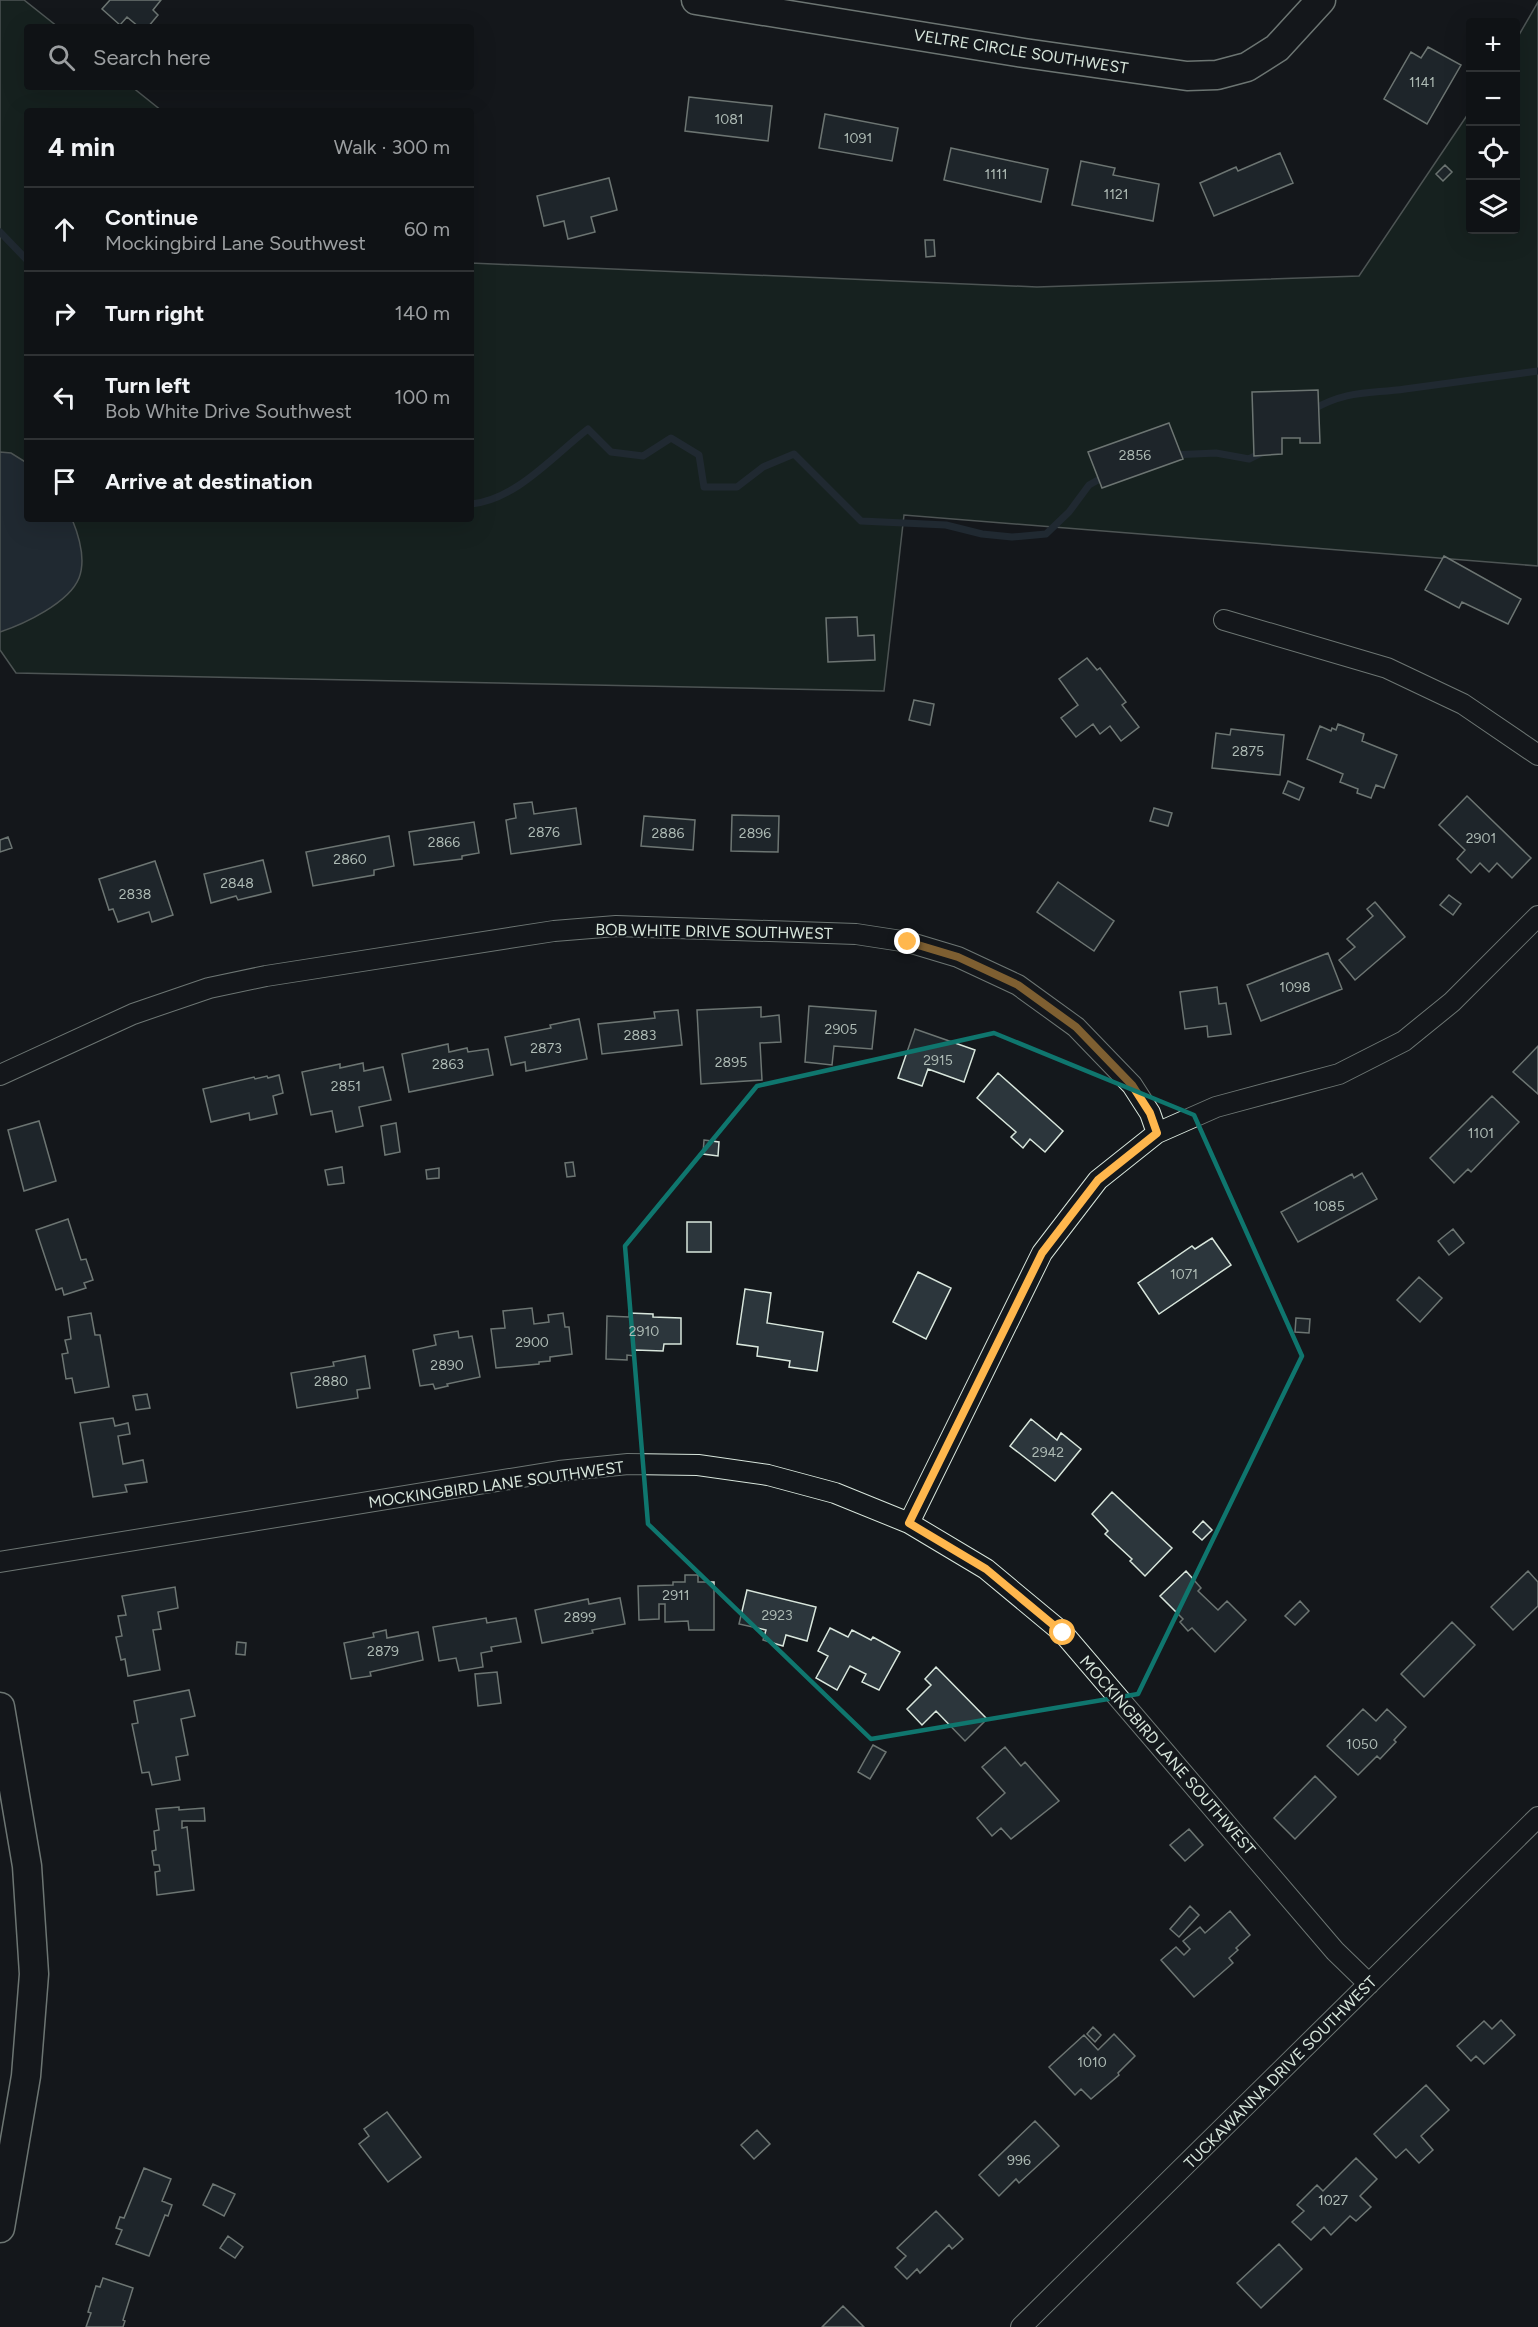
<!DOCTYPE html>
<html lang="en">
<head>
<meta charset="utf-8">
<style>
	:root { --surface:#0f1215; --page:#181b1e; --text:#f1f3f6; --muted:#9b9ea0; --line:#2f3234 }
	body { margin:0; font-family:Figtree,sans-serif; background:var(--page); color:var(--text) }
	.controls { position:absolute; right:18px; top:18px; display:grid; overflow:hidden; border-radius:6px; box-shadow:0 6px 24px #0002 }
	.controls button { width:54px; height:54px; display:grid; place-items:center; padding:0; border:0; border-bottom:2px solid var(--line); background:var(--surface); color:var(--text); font:30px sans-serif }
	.stop { position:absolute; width:18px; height:18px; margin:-14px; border:4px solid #ffb74d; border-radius:50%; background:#fff }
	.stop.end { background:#ffb74d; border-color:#fff; box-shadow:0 2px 6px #0008 }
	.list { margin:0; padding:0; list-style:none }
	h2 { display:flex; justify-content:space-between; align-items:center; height:78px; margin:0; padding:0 24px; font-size:26px }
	h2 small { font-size:20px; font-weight:400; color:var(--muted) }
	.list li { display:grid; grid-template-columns:39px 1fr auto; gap:18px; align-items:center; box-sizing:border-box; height:84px; padding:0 24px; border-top:2px solid var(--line) }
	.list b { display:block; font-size:22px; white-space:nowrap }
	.list p { margin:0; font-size:20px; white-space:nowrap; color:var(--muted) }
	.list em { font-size:20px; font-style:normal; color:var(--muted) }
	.icon { flex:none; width:33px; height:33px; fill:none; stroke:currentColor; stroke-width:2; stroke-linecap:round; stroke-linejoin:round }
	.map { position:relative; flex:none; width:1538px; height:2327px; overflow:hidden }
	.search { position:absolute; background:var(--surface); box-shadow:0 6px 24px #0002; left:24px; top:24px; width:450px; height:66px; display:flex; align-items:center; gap:15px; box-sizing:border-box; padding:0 21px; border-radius:6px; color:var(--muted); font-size:22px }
	.panel { position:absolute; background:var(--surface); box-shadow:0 6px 24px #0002; left:24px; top:108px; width:450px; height:414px; border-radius:6px }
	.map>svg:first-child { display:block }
	.green { fill:#1a2d24; stroke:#939e99; stroke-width:1.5 }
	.water { fill:#2f3f4d; stroke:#939e99; stroke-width:1.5 }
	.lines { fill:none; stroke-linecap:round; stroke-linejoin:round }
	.stream { stroke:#2f3f4d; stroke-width:7 }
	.building { fill:#2c363c; stroke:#d8e6dc; stroke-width:1.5 }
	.street-casing { stroke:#d8e6dc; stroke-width:22 }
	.secondary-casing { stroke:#d8e6dc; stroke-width:31 }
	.street { stroke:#14181c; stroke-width:20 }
	.secondary { stroke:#14181c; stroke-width:28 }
	.route { stroke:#ffb74d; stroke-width:8 }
	.marked { fill:none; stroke:#0f766e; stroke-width:4.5; stroke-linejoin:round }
	.labels { text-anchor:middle; stroke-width:4.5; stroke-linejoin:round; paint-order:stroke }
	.number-label { font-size:14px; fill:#adbab4 }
	.street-label { font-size:16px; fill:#d8e6dc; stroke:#14181c }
</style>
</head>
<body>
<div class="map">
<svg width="1538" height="2327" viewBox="0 0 1538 2327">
	<rect width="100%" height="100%" fill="#14181c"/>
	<path class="green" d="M0 0H24L58 27H27V87H132L162 111H27V519H471V263L1037 287 1359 276 1470 111V230H1516V40L1538 2V566L904 515 884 691 16 673 0 650Z"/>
	<path class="water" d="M0 452 11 453 27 463V519H72C79 536 86 560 79 578 69 603 24 624 0 632Z"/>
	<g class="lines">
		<path class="stream" d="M0 232 27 260
			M1312 410C1347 390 1368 394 1405 389 1449 383 1494 377 1538 371
			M1172 455 1216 453 1249 459 1261 453
			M471 504C516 500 554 455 588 429L611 452 643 456 671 438 699 455 704 487H737L763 467 794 454 861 521 946 525 982 534 1012 537 1046 534 1069 512 1089 485 1105 476"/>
	</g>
	<path class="building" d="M110 0H161L153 10 158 15 148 27H139L127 17 120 25 102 9Z
		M1428 47 1461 65 1427 124 1384 99 1411 52 1421 58Z
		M689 97 772 106 768 141 685 131Z
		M825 114 898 128 892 161 819 148Z
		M951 148 1048 169 1041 202 944 180Z
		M1280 153 1293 183 1214 216 1200 183 1236 167 1238 171Z
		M1081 161 1115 168 1113 175 1159 184 1153 221 1072 205Z
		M1445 165 1452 172 1443 181 1436 174Z
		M609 178 617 210 591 217 595 232 568 239 564 221 544 226 537 196Z
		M925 240H934L935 256 926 257Z
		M1318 390 1320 443H1300V438H1282V454L1254 456 1252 392Z
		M1169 423 1183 459 1102 488 1088 452Z
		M1444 556 1521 599 1508 624 1462 602 1459 608 1425 590Z
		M857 617 858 636 874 635 875 660 828 662 826 618Z
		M1087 658 1097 670 1100 668 1126 702 1122 705 1139 727 1121 741 1110 726 1100 734 1093 724 1076 737 1061 718 1078 705 1059 679Z
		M914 700 934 704 930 725 909 720Z
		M1338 724 1364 734 1362 741 1397 755 1384 788 1376 785 1371 798 1357 793 1358 789 1340 782 1343 774 1307 759 1320 726 1331 731 1332 728 1336 730Z
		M1231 729 1284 735 1280 775 1212 768 1216 733 1230 735Z
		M1288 781 1304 788 1299 800 1283 793Z
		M1467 796 1531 858 1512 878 1497 863 1489 872 1480 863 1471 873 1457 859 1465 850 1439 825Z
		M532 802 534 814 576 808 581 844 511 854 506 820 516 818 514 804Z
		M1154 808 1172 813 1168 826 1150 821Z
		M732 815 779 816 778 852 731 851Z
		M644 816 695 820 693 850 641 846Z
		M474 822 479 853 462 856V859L414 865 409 832Z
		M389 836 394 866 374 870V875L313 886 306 852Z
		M8 837 12 848 0 852V840Z
		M263 860 271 892 238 900 236 896 211 903 204 874Z
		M155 861 173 915 152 922 149 912 118 922 113 909 109 910 99 879Z
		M1058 882 1114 921 1094 951 1037 912Z
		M1449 895 1461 904 1453 915 1440 905Z
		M1375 902 1405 937 1355 980 1339 960 1355 947 1347 939 1373 916 1367 909Z
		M1328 953 1342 989 1261 1021 1247 985Z
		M1217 987 1219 1004 1226 1003 1231 1034 1208 1037 1207 1026 1185 1029 1180 992Z
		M809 1006 876 1011 872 1049 834 1046 832 1065 805 1062Z
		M761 1007V1017L779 1015 781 1042 760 1043 762 1080 701 1084 697 1010Z
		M678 1010 682 1045 602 1054 598 1024 655 1018 654 1012Z
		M579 1019 587 1059 526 1071 525 1062 511 1065 505 1037 551 1028 550 1025Z
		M915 1029 975 1050 964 1082 928 1069 922 1086 898 1078Z
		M448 1044 449 1052 467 1048 468 1052 488 1049 493 1075 409 1092 402 1054Z
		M1538 1046V1094L1513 1072Z
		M363 1063 364 1071 383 1067 391 1100 359 1107 363 1126 336 1132 332 1111 311 1115 302 1072 340 1064V1068Z
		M998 1073 1063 1131 1045 1152 1030 1139 1023 1148 1011 1137 1016 1132 977 1098Z
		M279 1075 283 1093 273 1096 277 1114 250 1120 249 1113 211 1122 203 1089 254 1077 255 1079 267 1076 268 1078Z
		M1492 1096 1519 1122 1471 1172 1468 1169 1454 1183 1430 1158Z
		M39 1121 56 1181 24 1191 8 1130Z
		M396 1123 400 1152 385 1155 381 1126Z
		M704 1140 719 1142 718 1156 703 1154Z
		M573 1162 575 1176 567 1177 565 1163Z
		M342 1167 344 1183 328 1185 325 1170Z
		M439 1168V1178L427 1179 426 1170Z
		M1362 1173 1377 1199 1298 1242 1281 1212 1352 1174 1354 1178Z
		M68 1219 81 1260 86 1259 93 1280 84 1283 86 1288 64 1295 62 1288 56 1290 36 1230Z
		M687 1222H711V1252H687Z
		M1453 1229 1464 1243 1449 1255 1438 1241Z
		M1212 1238 1231 1265 1159 1314 1138 1283 1192 1246 1195 1249Z
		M918 1272 951 1288 926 1339 893 1322Z
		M1419 1277 1442 1298 1420 1322 1397 1300Z
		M745 1289 771 1293 767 1323 823 1332 817 1371 789 1367 790 1361 757 1356 758 1347 737 1344Z
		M532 1308 534 1324 549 1322 548 1315 563 1313 565 1327H569L572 1354 550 1357V1361L539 1362V1364L496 1368 491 1329 505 1328 503 1311Z
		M91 1313 95 1335H100L109 1387 75 1393 72 1378 66 1379 62 1354 68 1353 65 1340 71 1339 68 1317Z
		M629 1313 653 1314V1317L681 1318V1344H664L663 1351 635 1350V1356L627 1355V1360L606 1359 607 1316 629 1317Z
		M1296 1318 1310 1319 1309 1333 1295 1332Z
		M458 1331 459 1338 472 1336 480 1377 447 1384 448 1386 435 1389 433 1384 420 1386 413 1350 436 1345 434 1335Z
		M365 1356 370 1388 357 1390 358 1398 297 1408 291 1373 334 1366 333 1362Z
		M147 1394 150 1408 136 1410 133 1396Z
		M113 1418 115 1426 128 1423 130 1434 118 1436 123 1464 143 1460 147 1482 125 1485 127 1492 93 1497 80 1423Z
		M1031 1419 1057 1440 1061 1433 1081 1449 1055 1481 1010 1446Z
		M1112 1492 1172 1548 1145 1576 1130 1561 1132 1559 1105 1534 1108 1531 1092 1514Z
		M1203 1521 1212 1530 1202 1540 1193 1532Z
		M1186 1571 1201 1588 1198 1591 1218 1610 1227 1601 1246 1620 1215 1652 1192 1628 1188 1631 1180 1622 1183 1619 1160 1596Z
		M1528 1571 1538 1582V1606L1513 1630 1491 1607Z
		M685 1575H698V1582H714V1630H689L688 1621 665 1622V1604H659V1619L639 1620 638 1586 673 1585V1582H685Z
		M175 1587 178 1608 158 1612 161 1629 153 1630 160 1670 128 1676 125 1659 121 1660 116 1637 122 1636 118 1616 126 1615 122 1596Z
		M747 1590 816 1607 807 1641 786 1635 783 1646 763 1640 766 1630 739 1624Z
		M620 1598 625 1624 592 1630 593 1633 542 1643 535 1610 588 1599 589 1604Z
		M1300 1601 1309 1611 1295 1625 1285 1616Z
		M486 1618 487 1623 516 1618 521 1642 491 1647 492 1651 481 1653 483 1667 459 1671 456 1658 439 1661 433 1627Z
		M1452 1622 1475 1645 1424 1697 1401 1674Z
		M830 1628 848 1637 852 1630 871 1640 873 1637 900 1652 879 1690 862 1682 866 1674 850 1666 837 1690 816 1678 828 1656 818 1651Z
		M386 1630 387 1638 418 1632 423 1660 370 1672 371 1676 351 1679 344 1643 374 1637 373 1633Z
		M237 1642 246 1643 245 1655 236 1654Z
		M936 1667 987 1719 965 1741 936 1711 922 1725 907 1709 931 1685 925 1679Z
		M497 1672 501 1703 478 1706 475 1674Z
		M189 1690 195 1716 181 1719 188 1755 176 1757 180 1780 152 1785 149 1772 142 1773 132 1724 138 1723 134 1701Z
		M1363 1709 1376 1721 1387 1709 1406 1727 1394 1740 1396 1742 1380 1759 1377 1756 1358 1775 1327 1746Z
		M873 1745 886 1752 870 1779 858 1772Z
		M1005 1747 1021 1766 1025 1762 1059 1801 1011 1839 1001 1828 992 1836 977 1818 1005 1793 982 1767Z
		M1315 1776 1336 1797 1295 1839 1274 1818Z
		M179 1807V1810L204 1808 205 1821H182V1828L187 1827 194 1890 157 1895 155 1872 160 1871 159 1865H154L152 1851 156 1850 154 1831 159 1830 156 1809Z
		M1189 1829 1203 1845 1185 1861 1170 1845Z
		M1190 1906 1199 1915 1179 1937 1170 1929Z
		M1230 1911 1250 1935 1236 1948 1238 1950 1229 1958 1233 1963 1194 1997 1161 1960 1176 1947 1184 1955 1190 1949 1183 1941 1200 1927 1205 1933Z
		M1501 2020 1515 2035 1484 2064 1476 2056 1471 2061 1457 2046 1484 2021 1492 2029Z
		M1093 2027 1101 2035 1095 2042 1087 2034Z
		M1114 2034 1135 2056 1118 2073 1119 2075 1091 2099 1081 2089 1075 2095 1049 2067 1084 2035 1098 2050Z
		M1426 2085 1449 2110 1421 2136 1433 2150 1419 2163 1406 2149 1396 2158 1374 2134Z
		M387 2112 421 2157 388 2182 359 2144 369 2136 364 2129Z
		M1035 2121 1059 2146 1019 2183 1016 2179 999 2196 979 2175Z
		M757 2130 770 2144 754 2159 741 2145Z
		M1356 2158 1377 2179 1360 2196 1371 2207 1356 2221 1350 2216 1331 2235 1324 2227 1311 2240 1292 2222 1304 2211 1297 2205 1317 2185 1323 2191Z
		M144 2168 171 2179 162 2201 172 2205 168 2216 165 2215 149 2256 116 2244 122 2230 116 2228 120 2217 124 2218Z
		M213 2184 235 2194 224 2216 203 2205Z
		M936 2211 963 2239 952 2249 949 2245 920 2273 917 2269 907 2279 895 2267 906 2256 897 2248Z
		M228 2236 243 2247 235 2258 220 2248Z
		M1279 2244 1302 2269 1261 2308 1237 2283Z
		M103 2278 133 2288 123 2320 125 2321 123 2327H86L91 2313 88 2312 96 2286 100 2287Z
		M843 2306 864 2327H822Z"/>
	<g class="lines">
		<g class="street-casing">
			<path id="street" d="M1224 620 1387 668 1463 704 1538 755
				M0 1075 133 1014 209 988 266 976 554 931 616 926 856 934 908 942 958 957 1018 985 1076 1027 1132 1085 1150 1113 1157 1133
				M909 1523 1042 1253 1098 1180 1157 1133 1216 1107 1339 1074 1404 1041 1452 1002 1538 916
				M0 1562 559 1471 628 1464 698 1465 768 1475 835 1493 909 1523 986 1569 1063 1633 1335 1951 1369 1984
				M1021 2327 1538 1817"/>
		</g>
		<g class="secondary-casing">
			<path id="secondary" d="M696 0 1024 53 1187 76 1217 75 1247 67 1277 48 1321 0
				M0 1707 27 1866 34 1974 26 2076 0 2228"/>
		</g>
		<use href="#street" class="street"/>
		<use href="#secondary" class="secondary"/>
	</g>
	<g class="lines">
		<path class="route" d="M908 942 958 957 1018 985 1076 1027 1132 1085 1150 1113 1157 1133 1098 1180 1042 1253 909 1523 986 1569 1063 1633"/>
	</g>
	<path d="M0 0H1538V2327H0ZM994 1033 1194 1115 1302 1356 1138 1694 871 1739 648 1524 625 1246 757 1086Z" fill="#14181c" fill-opacity=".55" fill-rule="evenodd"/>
	<path class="marked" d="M994 1033 1194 1115 1302 1356 1138 1694 871 1739 648 1524 625 1246 757 1086Z"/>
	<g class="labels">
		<g class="number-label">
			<text x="1422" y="87">1141</text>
			<text x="729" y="124">1081</text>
			<text x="858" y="143">1091</text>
			<text x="996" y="179">1111</text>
			<text x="1116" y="199">1121</text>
			<text x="1135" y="460">2856</text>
			<text x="1248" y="756">2875</text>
			<text x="544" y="837">2876</text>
			<text x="668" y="838">2886</text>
			<text x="755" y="838">2896</text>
			<text x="1481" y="843">2901</text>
			<text x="444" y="847">2866</text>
			<text x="350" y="864">2860</text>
			<text x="237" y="888">2848</text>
			<text x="135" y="899">2838</text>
			<text x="1295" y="992">1098</text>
			<text x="841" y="1034">2905</text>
			<text x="640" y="1040">2883</text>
			<text x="546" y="1053">2873</text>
			<text x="938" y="1065">2915</text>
			<text x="731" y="1067">2895</text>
			<text x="448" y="1069">2863</text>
			<text x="346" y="1091">2851</text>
			<text x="1481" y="1138">1101</text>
			<text x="1329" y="1211">1085</text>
			<text x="1184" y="1279">1071</text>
			<text x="644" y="1336">2910</text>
			<text x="532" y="1347">2900</text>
			<text x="447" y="1370">2890</text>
			<text x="331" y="1386">2880</text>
			<text x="1048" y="1457">2942</text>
			<text x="676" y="1600">2911</text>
			<text x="777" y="1620">2923</text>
			<text x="580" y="1622">2899</text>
			<text x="383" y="1656">2879</text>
			<text x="1362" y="1749">1050</text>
			<text x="1092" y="2067">1010</text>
			<text x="1019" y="2165">996</text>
			<text x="1333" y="2205">1027</text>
		</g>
		<g class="street-label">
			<text transform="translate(1021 51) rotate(9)" y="6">VELTRE CIRCLE SOUTHWEST</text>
			<text transform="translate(714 931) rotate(1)" y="6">BOB WHITE DRIVE SOUTHWEST</text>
			<text transform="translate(496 1484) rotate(-8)" y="6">MOCKINGBIRD LANE SOUTHWEST</text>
			<text transform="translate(1168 1755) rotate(49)" y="6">MOCKINGBIRD LANE SOUTHWEST</text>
			<text transform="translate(1280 2072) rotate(-45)" y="6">TUCKAWANNA DRIVE SOUTHWEST</text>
		</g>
	</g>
</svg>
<div class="controls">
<button>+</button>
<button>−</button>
<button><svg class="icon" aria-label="locate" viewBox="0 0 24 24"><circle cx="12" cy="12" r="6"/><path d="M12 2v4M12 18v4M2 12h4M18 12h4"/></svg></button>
<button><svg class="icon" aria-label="layers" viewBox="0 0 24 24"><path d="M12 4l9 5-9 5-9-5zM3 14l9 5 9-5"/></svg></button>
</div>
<div class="stop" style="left:1063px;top:1633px"></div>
<div class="stop end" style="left:908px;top:942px"></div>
<div class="search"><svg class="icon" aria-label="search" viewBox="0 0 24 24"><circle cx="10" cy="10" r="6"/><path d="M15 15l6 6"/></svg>Search here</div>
<section class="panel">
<h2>4 min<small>Walk · 300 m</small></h2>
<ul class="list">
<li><svg class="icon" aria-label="ahead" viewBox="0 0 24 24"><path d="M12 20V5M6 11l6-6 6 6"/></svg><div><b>Continue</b><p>Mockingbird Lane Southwest</p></div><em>60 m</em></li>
<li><svg class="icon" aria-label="right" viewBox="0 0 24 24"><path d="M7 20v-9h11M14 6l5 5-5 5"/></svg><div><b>Turn right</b></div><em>140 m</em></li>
<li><svg class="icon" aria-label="left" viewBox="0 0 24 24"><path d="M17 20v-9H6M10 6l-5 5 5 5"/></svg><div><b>Turn left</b><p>Bob White Drive Southwest</p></div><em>100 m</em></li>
<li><svg class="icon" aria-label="arrive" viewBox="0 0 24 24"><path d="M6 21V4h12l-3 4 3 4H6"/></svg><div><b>Arrive at destination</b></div></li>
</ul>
</section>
</div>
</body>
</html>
